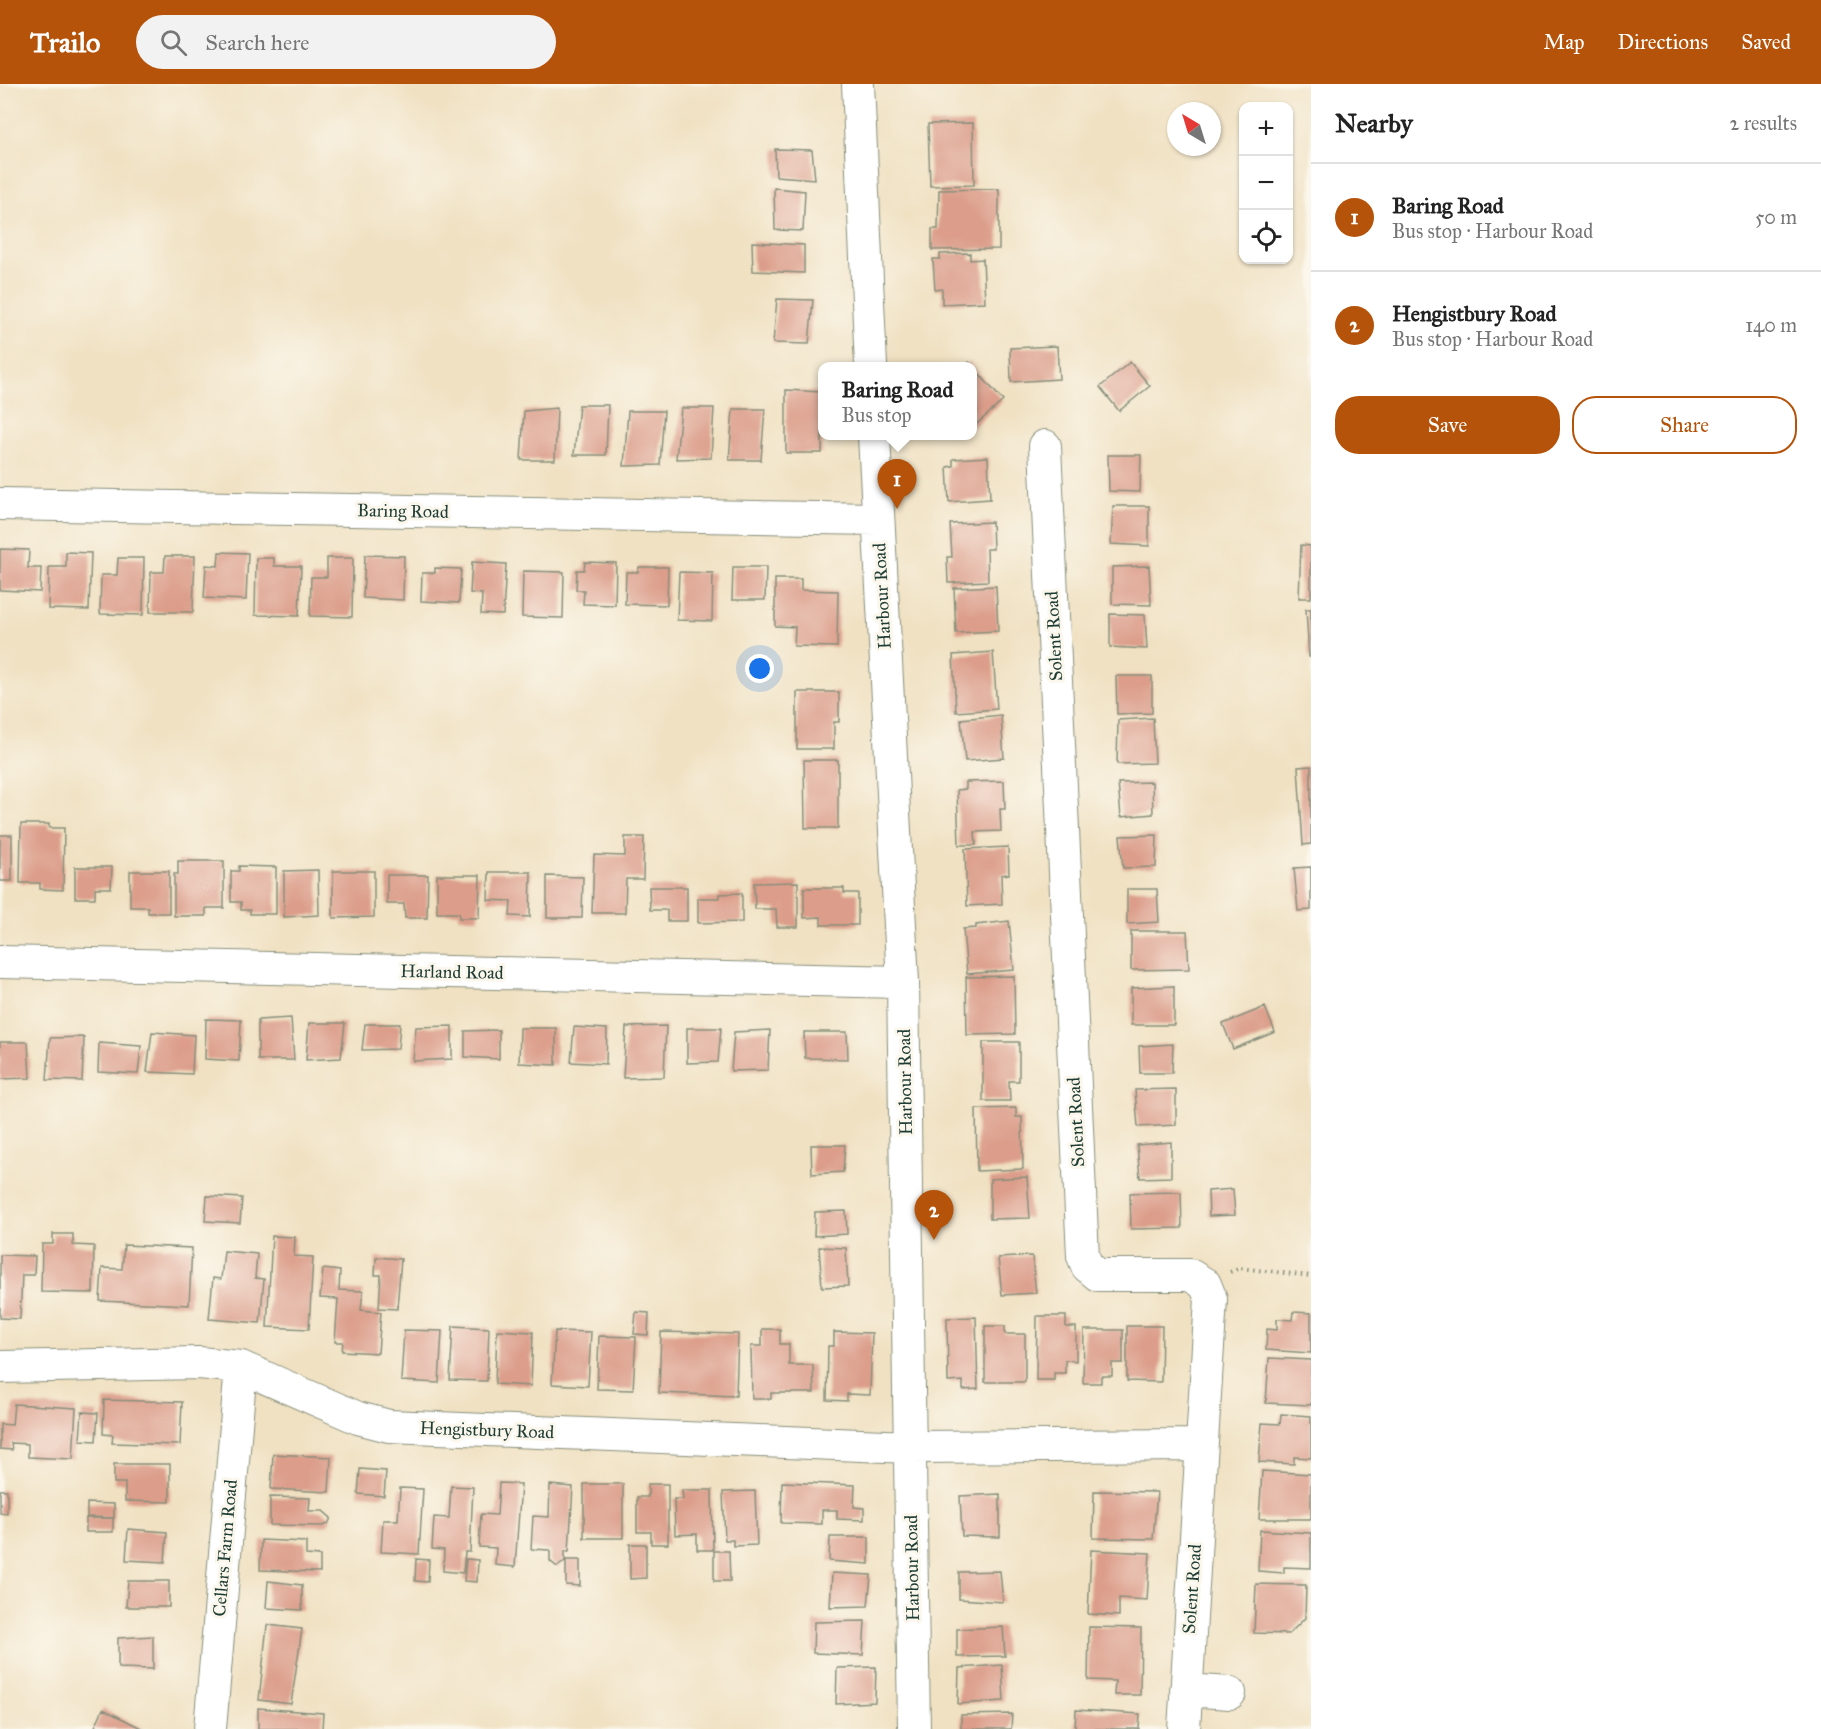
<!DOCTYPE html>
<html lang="en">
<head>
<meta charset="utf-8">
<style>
	:root { --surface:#fff; --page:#f2f2f2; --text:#222; --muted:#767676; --line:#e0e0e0; --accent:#b45309 }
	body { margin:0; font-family:"IM FELL Great Primer",serif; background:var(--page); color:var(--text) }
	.controls { position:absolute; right:18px; top:18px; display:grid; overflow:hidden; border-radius:12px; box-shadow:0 2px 4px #0004 }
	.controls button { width:54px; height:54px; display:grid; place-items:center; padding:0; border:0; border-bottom:2px solid var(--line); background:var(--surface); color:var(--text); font:30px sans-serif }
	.compass { position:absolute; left:1167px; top:18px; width:54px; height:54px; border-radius:50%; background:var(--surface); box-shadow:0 2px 4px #0004; rotate:322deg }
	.you { position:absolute; left:760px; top:585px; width:21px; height:21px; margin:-15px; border:4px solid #fff; border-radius:50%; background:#1a73e8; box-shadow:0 0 0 9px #1a73e833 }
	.badge { display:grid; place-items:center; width:39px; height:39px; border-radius:50%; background:var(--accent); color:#fff; font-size:20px; font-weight:700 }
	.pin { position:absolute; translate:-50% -50px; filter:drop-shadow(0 2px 3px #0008) }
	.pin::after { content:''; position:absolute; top:32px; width:21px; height:18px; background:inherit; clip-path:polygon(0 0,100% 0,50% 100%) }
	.popup { position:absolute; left:818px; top:278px; width:159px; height:78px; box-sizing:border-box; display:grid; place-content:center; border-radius:12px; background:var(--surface); filter:drop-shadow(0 2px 4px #0005); font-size:20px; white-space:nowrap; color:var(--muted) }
	.popup b { font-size:22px; color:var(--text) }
	.popup::after { content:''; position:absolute; left:50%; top:100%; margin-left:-12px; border:12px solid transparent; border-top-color:var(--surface) }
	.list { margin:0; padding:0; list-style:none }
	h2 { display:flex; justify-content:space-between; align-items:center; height:78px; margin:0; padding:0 24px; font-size:26px }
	h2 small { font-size:20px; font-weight:400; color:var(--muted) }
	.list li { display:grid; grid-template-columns:39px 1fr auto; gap:18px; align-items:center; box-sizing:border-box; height:108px; padding:0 24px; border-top:2px solid var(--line) }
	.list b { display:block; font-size:22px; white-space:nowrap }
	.list p { margin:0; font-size:20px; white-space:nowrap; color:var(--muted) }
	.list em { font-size:20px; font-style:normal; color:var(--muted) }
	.actions { display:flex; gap:12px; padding:18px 24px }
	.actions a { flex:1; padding:14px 0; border:2px solid var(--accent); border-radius:24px; text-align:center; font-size:21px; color:var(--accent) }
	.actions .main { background:var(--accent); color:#fff }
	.icon { flex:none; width:33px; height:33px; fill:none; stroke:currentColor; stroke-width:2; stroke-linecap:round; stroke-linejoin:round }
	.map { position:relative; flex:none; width:1311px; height:1645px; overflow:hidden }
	header { display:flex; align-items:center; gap:36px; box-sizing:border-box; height:84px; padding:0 30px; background:var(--accent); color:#fff }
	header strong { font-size:28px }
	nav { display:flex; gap:33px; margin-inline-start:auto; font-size:21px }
	.search { width:420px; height:54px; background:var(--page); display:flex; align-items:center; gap:15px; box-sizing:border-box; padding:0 21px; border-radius:33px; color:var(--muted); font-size:22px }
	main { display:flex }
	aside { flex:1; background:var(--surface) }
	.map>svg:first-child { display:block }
	.building { fill:#dc9d8a }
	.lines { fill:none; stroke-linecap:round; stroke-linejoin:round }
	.minor-casing { stroke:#888f7b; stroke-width:34 }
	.path { stroke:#888f7b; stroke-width:4; stroke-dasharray:1.5 4.5; stroke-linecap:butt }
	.minor { stroke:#fff; stroke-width:32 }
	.labels { text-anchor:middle; stroke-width:6; stroke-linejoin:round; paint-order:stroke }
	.street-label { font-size:18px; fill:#1f3d34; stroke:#fbf7ec }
</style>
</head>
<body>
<header>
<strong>Trailo</strong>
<div class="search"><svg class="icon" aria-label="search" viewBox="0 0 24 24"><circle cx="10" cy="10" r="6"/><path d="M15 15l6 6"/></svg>Search here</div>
<nav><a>Map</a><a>Directions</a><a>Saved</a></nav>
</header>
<main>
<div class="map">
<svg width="1311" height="1645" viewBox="0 0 1311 1645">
	<rect width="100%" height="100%" fill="#fbf7ec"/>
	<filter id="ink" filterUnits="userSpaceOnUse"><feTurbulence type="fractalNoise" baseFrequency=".0167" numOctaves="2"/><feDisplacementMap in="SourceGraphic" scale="12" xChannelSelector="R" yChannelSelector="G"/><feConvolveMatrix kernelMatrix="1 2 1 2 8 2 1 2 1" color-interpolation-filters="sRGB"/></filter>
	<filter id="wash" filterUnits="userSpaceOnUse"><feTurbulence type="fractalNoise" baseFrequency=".008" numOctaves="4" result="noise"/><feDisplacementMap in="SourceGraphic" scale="24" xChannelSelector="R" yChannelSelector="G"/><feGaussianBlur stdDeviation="1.35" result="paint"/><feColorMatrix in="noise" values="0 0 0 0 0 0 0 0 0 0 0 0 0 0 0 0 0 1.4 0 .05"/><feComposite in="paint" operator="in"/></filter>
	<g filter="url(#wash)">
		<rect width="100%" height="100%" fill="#f0e1c2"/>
		<g id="blocks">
			<path class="building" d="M973 39 974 101 930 102 928 40Z
				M775 65 812 66 815 95 776 92Z
				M774 104 805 107 803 147 775 146Z
				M999 105V165L932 166V145H938L939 106Z
				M752 158 804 161V189L753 187Z
				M970 169V176L983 175 985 218 942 220V205L935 206 933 175H940V170Z
				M777 215 813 216 809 260 773 259Z
				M1057 262 1059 295 1011 298 1010 264Z
				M969 278 1003 317 972 344V282H964Z
				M1130 278 1150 302 1119 327 1100 303Z
				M786 306 822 308V369H786Z
				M579 321H608L606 371H574Z
				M557 324 555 376H521L524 327Z
				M681 324H714L711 374 676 375Z
				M733 325H765L761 376H729Z
				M628 327H664L660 381 624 382Z
				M1108 371H1141L1140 408 1109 407Z
				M988 373 990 415 949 418 947 383 953 382V375Z
				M1113 422H1149V462L1111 460Z
				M992 438 993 465H987L988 497 948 499 947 473H952L950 440Z
				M1301 461 1311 462V514H1299Z
				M0 465 29 466 28 484H41L40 508 0 506Z
				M66 468 91 469 89 526 48 525 49 483H66Z
				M219 468 248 469 246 516 204 514 206 481 218 482Z
				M365 471 404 472 403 516 363 514Z
				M165 472H195L193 528H150L151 488H164Z
				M118 474H144L143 531 100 530 101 491H117Z
				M256 474H274V482H301L299 532 255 531Z
				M327 474H353L352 533 310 532 311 493H327Z
				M472 478 506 480 503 531 481 530 482 510 470 509Z
				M585 478 616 479 615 521 583 520 584 506H576L577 486H584Z
				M1149 482 1151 521 1112 520V483Z
				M639 483H668L667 521 625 520 626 488H638Z
				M733 483H766L765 516H732Z
				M435 484 461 485 459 519 421 517 422 489H435Z
				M523 487 564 488 563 534 522 533Z
				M679 488 713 489 712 537 677 536Z
				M775 495H801V506L838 507 837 563 794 562 795 543 775 542Z
				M996 502 998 547 956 549 954 504Z
				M1306 525H1311V573H1309Z
				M1110 530 1145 531 1147 565 1110 563Z
				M993 568 997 625 956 628 953 571Z
				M1116 592H1152V629L1117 630Z
				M797 608H839V638H834V665H797Z
				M1001 631 1004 674 965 677 961 635Z
				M1153 634 1155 679 1117 680 1118 636Z
				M804 676H838V744H805Z
				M1311 682V760L1303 761 1298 683Z
				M1004 697 1005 725H1000L1001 747 975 748 976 761H959L957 706 966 705V698Z
				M1152 698 1153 730 1121 733 1118 699Z
				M21 740H49V744H64L63 806 40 805V799H20Z
				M0 751H12V797H0Z
				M1157 751 1156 783 1123 784 1120 752Z
				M625 753H644L643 795H626L625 829H592L594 771 625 772Z
				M1008 763 1009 790 1001 791 1002 820 967 822 965 765Z
				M178 777H224V824H206V832H174V790H178Z
				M239 782 276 783V830H250V826H241V818H231V787H239Z
				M75 783H112L111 804H95V814H75Z
				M1311 783V826L1298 827 1294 784Z
				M318 786 319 831 284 833V787Z
				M130 787H169V829H148V823H130Z
				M333 787H374V833L333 834Z
				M489 788H531L530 833 510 832 511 817 488 816Z
				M387 791H428L427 834H405L404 820H387Z
				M437 791H480L479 834H459V829H437Z
				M547 792 583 793 582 834H547Z
				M798 798V843H777L776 825H755L754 799Z
				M649 803H687V837H667V826H650Z
				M804 804H844V809H858V841H821V833L804 834Z
				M1127 805H1157L1159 838 1127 840Z
				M742 809V838L698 839V814H719V810Z
				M1009 837 1014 886 967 890 963 845 976 844V841Z
				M1131 847H1187L1189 885 1131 886Z
				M1014 892 1015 950 967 951 966 893Z
				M1174 902V941H1131V904Z
				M1265 923 1275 948 1233 965 1223 940Z
				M291 934 294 976H258V936Z
				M206 935 241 936 239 977 205 975Z
				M309 939H345L341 974 306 976Z
				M365 940H400L398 965 362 966Z
				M452 942V975L413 977 416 943Z
				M666 942 664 993 623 994 626 943Z
				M574 943 607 945 606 980 571 978Z
				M520 944H556V981L519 979Z
				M687 944H721L718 978 687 979Z
				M499 946V975L465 973V947Z
				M770 946 768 986 731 987 734 948Z
				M152 948 194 951 192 990 147 988Z
				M804 948H847L848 975 805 974Z
				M84 953 82 997 47 996 50 954Z
				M0 958H28L30 994 0 995Z
				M983 958H1019V997H1009L1010 1017H983Z
				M99 959 141 962 138 990 98 988Z
				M1173 960 1172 989H1140L1139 962Z
				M1176 1005V1041L1138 1043 1135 1006Z
				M1016 1024V1033H1022L1023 1085 977 1087 976 1025Z
				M1171 1058V1093L1140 1094 1137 1061Z
				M811 1061H845L843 1088 812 1090Z
				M1027 1093 1030 1134 990 1135V1095Z
				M1233 1105 1235 1131 1209 1132 1208 1107Z
				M1181 1108 1182 1144 1131 1145 1130 1109Z
				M207 1112 242 1114 240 1139 205 1137Z
				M846 1127 847 1150 814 1152 815 1128Z
				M53 1150H73V1161L94 1162 93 1209 41 1208 42 1160H53Z
				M272 1152 295 1153 294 1172 313 1173 309 1245 267 1243Z
				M124 1161 192 1164 189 1221 100 1217 102 1184 122 1185Z
				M819 1163 846 1164 848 1202 822 1203Z
				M224 1167 257 1170 255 1194 264 1195 260 1239 209 1235 213 1194 221 1195Z
				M0 1171 35 1172 34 1191H22L20 1235 0 1234Z
				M1032 1172 1036 1209 1002 1211 998 1174Z
				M376 1173 401 1175 397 1225 379 1224 381 1191H375Z
				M323 1185 340 1187 339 1206 363 1207 361 1226 381 1228 378 1269 342 1267 343 1258H335L338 1215 320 1214Z
				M636 1228 649 1229 648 1251 634 1250Z
				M1293 1228 1311 1229V1269L1266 1266 1267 1245 1277 1246V1235L1292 1236Z
				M1037 1232H1066V1243H1076V1277L1065 1276V1289H1054V1296H1036Z
				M976 1233 978 1305 963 1306V1297L948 1298 947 1234Z
				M453 1242 489 1244 487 1297 450 1296Z
				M985 1242H1005V1250H1025V1298H985Z
				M1127 1242H1162L1161 1298 1127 1297Z
				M762 1245H780V1260H789V1281H813L814 1309H771V1315H752L751 1262H762Z
				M404 1246 442 1247 439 1299 401 1297Z
				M497 1246 533 1248 531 1302 495 1300Z
				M1084 1246H1123V1279H1112V1292H1101V1299H1083Z
				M555 1247 591 1248 588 1302 552 1300Z
				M661 1248 738 1250 736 1312 659 1309Z
				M834 1248 872 1249 870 1311 847 1310V1317L827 1316 828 1262H834Z
				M599 1252 636 1253 633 1306 597 1305Z
				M1269 1274 1311 1276V1321L1266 1319Z
				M104 1316 182 1318 180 1361 112 1359 113 1351 103 1350Z
				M14 1320 76 1324 73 1375 28 1373V1360L11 1359 12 1366 0 1365V1340L12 1341Z
				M82 1328 98 1329 96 1357 80 1356Z
				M1281 1330 1311 1332V1374L1294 1373V1380L1259 1378 1262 1339 1280 1340Z
				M273 1370 331 1373 329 1408 271 1405Z
				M114 1380H170V1418L125 1417V1399H114Z
				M360 1385 386 1387 384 1412 358 1410Z
				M1262 1387 1311 1390V1435H1259Z
				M782 1398 855 1401 854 1423 864 1424V1436L837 1435V1426H822V1440L781 1439Z
				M499 1399 521 1400 515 1483 495 1481 496 1464 479 1463 481 1430 497 1431Z
				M584 1400H623V1454H584Z
				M648 1400H668V1460H651V1448H637V1413H648Z
				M550 1401 573 1403 569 1467H565V1477L557 1483 550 1477V1466L531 1465 533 1432 549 1433Z
				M451 1402 473 1403 470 1468H465L463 1489 443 1487 444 1466 432 1465 434 1433 449 1434Z
				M400 1404 423 1405 419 1470 381 1468 383 1436H398Z
				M0 1406H7V1430L0 1429Z
				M682 1406H712L713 1466H697V1450L675 1451 674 1415H683Z
				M755 1407 757 1461 733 1462V1456H725L723 1408Z
				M1094 1407 1157 1408 1153 1455 1093 1454Z
				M1000 1410V1453L962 1452 960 1412Z
				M270 1413 310 1414 309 1427H323L331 1434 328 1440 322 1442 270 1441Z
				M87 1419 114 1420V1434L87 1433Z
				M86 1434H113V1448H86Z
				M128 1445 167 1448 165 1478 126 1476Z
				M1260 1446 1311 1449V1484L1284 1483V1489L1258 1487Z
				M830 1453H869V1480L829 1477Z
				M261 1456 306 1458V1471L320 1472V1488L260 1486Z
				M630 1460H646V1494L630 1495Z
				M1091 1466 1150 1469 1147 1516 1119 1514V1532L1088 1530Z
				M714 1467H729L730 1497H714Z
				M416 1475 429 1476 428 1498 415 1497Z
				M466 1475 478 1476 477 1498 464 1497Z
				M566 1476H580V1502L566 1501Z
				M1000 1487 1003 1518 959 1515V1488Z
				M832 1489 871 1491 868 1522 830 1523Z
				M128 1497H169V1523H126Z
				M268 1497 302 1501V1526L266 1524Z
				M1256 1500 1306 1501 1305 1534 1289 1550 1254 1549Z
				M865 1537 863 1571 813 1569 814 1538Z
				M267 1541 302 1545 291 1620 259 1616Z
				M1003 1543 1005 1572 957 1573V1545Z
				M1089 1543 1141 1544 1140 1611H1114L1115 1597 1088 1596Z
				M153 1552V1585L118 1584V1554Z
				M1002 1581 1004 1617 958 1620 959 1584Z
				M876 1583 875 1618 836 1620 837 1584Z
				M258 1624 323 1629 322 1645H258Z
				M103 1625 143 1645H94Z
				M1076 1626 1140 1630 1139 1645H1075Z
				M1012 1630 1011 1645H961V1631Z"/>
		</g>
	</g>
	<g filter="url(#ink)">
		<use href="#blocks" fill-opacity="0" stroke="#888f7b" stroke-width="1.5"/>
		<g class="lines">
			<g class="minor-casing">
				<path id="minor" d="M858 0 871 282
					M874 352 903 898 914 1645
					M1045 362 1083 1172 1087 1182 1098 1191H1190L1205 1200 1211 1215 1184 1645
					M0 420 877 435
					M0 878 903 898
					M0 1283 199 1279 241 1283 358 1334 389 1342 910 1363 1201 1361
					M1186 1606 1230 1609
					M210 1645 241 1283"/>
			</g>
			<path class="path" d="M1230 1188 1239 1184 1311 1192"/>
			<use href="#minor" class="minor"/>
		</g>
	</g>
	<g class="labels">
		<g class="street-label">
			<text transform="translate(403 427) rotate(1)" y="6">Baring Road</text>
			<text transform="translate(882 512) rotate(-93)" y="6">Harbour Road</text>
			<text transform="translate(1054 552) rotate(-93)" y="6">Solent Road</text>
			<text transform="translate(452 888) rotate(1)" y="6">Harland Road</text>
			<text transform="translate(905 998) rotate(-91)" y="6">Harbour Road</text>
			<text transform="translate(1076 1038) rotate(-93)" y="6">Solent Road</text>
			<text transform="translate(487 1346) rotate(2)" y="6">Hengistbury Road</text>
			<text transform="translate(225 1464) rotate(-85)" y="6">Cellars Farm Road</text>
			<text transform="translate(912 1484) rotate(-91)" y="6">Harbour Road</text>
			<text transform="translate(1192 1505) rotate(-86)" y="6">Solent Road</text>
		</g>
	</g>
</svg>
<div class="controls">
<button>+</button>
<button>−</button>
<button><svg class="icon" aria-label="locate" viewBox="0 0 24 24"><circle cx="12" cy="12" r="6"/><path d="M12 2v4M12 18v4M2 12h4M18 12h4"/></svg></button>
</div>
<svg class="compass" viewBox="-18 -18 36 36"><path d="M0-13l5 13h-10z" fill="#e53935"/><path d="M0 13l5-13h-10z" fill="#767676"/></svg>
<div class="you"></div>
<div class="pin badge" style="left:897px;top:425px">1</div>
<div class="popup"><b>Baring Road</b>Bus stop</div>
<div class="pin badge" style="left:934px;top:1156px">2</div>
</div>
<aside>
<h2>Nearby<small>2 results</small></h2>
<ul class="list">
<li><span class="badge">1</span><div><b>Baring Road</b><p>Bus stop · Harbour Road</p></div><em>50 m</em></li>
<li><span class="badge">2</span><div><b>Hengistbury Road</b><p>Bus stop · Harbour Road</p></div><em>140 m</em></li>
</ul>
<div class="actions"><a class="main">Save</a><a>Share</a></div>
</aside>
</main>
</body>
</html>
